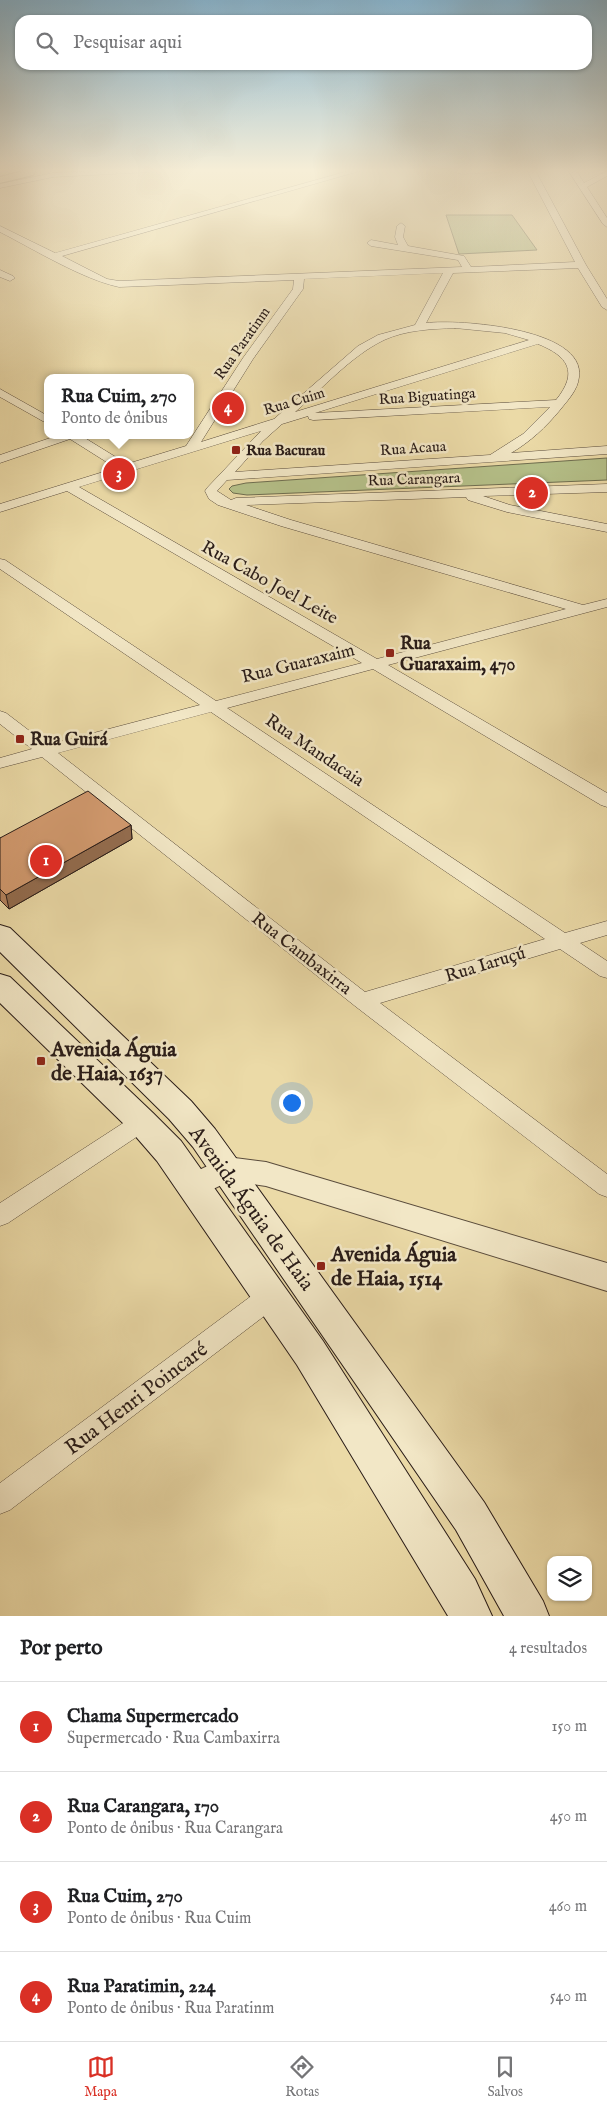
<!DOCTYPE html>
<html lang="pt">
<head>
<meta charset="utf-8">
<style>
	:root { --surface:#fff; --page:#f6f6f6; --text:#202124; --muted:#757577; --line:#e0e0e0; --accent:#d93025 }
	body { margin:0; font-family:"IM FELL English",serif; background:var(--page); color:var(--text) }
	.controls { position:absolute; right:15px; bottom:15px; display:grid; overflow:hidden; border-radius:10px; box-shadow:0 1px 4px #0004 }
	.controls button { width:45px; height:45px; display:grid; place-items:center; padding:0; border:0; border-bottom:1px solid var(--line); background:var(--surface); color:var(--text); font:25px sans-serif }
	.you { position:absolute; left:291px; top:1102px; width:18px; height:18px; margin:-12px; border:4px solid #fff; border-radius:50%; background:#1a73e8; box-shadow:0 0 0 8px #1a73e833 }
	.badge { display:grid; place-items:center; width:32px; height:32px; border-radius:50%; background:var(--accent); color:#fff; font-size:16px; font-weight:700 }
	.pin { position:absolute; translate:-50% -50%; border:2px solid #fff; box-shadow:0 1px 5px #0006 }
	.popup { position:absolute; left:44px; top:374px; width:150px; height:65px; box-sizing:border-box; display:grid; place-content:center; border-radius:10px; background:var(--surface); filter:drop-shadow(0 1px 4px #0005); font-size:16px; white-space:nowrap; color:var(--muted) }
	.popup b { font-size:19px; color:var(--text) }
	.popup::after { content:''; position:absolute; left:50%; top:100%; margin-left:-10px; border:10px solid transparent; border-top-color:var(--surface) }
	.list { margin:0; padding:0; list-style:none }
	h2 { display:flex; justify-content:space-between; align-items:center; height:65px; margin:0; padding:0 20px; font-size:21px }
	h2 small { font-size:16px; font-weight:400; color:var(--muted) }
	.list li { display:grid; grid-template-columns:32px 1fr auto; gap:15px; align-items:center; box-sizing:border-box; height:90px; padding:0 20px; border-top:1px solid var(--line) }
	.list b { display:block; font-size:19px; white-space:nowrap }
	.list p { margin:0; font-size:16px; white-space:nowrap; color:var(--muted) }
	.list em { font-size:16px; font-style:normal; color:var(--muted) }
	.icon { flex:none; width:28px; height:28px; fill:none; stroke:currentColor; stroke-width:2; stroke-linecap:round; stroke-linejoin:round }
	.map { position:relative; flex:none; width:607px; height:1616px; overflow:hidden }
	.search { position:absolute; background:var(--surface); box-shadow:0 1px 4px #0004; left:15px; right:15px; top:15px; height:55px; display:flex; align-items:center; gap:12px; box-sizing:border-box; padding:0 18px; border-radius:15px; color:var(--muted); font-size:19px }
	.sheet { height:425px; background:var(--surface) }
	nav { display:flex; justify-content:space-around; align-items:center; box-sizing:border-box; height:70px; border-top:1px solid var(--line); background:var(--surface); font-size:14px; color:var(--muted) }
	nav a { display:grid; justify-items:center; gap:2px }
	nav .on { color:var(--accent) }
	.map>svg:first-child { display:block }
	.green { fill:#b5c089; stroke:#6f6e50 }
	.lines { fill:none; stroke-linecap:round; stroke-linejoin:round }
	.minor-casing { stroke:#5a4c3c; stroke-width:1 }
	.tertiary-casing { stroke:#5a4c3c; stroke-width:2 }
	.secondary-casing { stroke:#291c18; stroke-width:2 }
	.minor { fill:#f2e7c6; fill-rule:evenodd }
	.tertiary { fill:#f2e7c6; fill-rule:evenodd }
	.secondary { fill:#f2e7c6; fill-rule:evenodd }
	.wall { fill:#b5845f; stroke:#291c18 }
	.shaded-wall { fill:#936c4e; stroke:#291c18 }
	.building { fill:#d29a6f; stroke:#291c18 }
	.poi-dot { fill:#8f2418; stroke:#f2e7c6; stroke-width:2 }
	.labels { text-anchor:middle; stroke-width:5; stroke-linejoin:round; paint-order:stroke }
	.far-street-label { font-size:15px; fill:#291c18; stroke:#f2e7c6 }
	.far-poi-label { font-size:15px; font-weight:bold; fill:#291c18; stroke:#f2e7c6; text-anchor:start }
	.street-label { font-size:18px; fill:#291c18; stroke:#f2e7c6 }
	.poi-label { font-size:18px; font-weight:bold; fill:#291c18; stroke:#f2e7c6; text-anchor:start }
	.near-poi-label { font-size:21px; font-weight:bold; fill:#291c18; stroke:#f2e7c6; text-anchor:start }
	.near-street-label { font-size:21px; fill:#291c18; stroke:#f2e7c6 }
</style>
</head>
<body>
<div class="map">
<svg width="607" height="1616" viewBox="0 0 607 1616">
	<rect width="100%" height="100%" fill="#ebdaa7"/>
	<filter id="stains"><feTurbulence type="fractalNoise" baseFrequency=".004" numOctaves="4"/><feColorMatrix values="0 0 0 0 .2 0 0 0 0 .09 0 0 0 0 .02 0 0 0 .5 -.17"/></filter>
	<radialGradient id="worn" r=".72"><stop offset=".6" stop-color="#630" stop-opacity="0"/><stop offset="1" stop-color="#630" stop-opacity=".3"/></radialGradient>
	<path class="green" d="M446 215H512L537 250 459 254Z
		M607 458V480L247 495 233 493 229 489 232 486 246 483Z"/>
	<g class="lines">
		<g class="minor-casing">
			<path id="minor" d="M111 170H153L149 172 53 177 0 188V184L53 173Z
				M352 170H363L62 256 107 279 119 281 462 267 458 260 371 246 367 243 371 240 398 245 395 237 397 226 401 223 405 226 403 237 408 246 464 256 471 267 575 262 527 170H535L586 265 607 299V310L602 307 578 268 453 273 426 323C458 319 586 328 579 377 578 390 567 401 560 410 546 427 530 442 511 453L607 446V454L227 480 217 491 231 500 236 498 607 484V492L483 496 510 505 607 524V532L507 512 468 500 466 497 246 505 291 520 583 605 607 599V607L388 665 607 793V807L601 805 373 669 227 708 565 933 607 921V935L580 943 607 961V978L600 976 560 949 380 1003 607 1174V1197L599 1194 355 1006 42 757 0 768V758L32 749 0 724V711L6 713 48 745 200 705 0 569V559L5 560 216 701 362 663 67 491 0 512V504L116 468 70 439 0 463V455L59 435H80L127 464 186 446 243 358 293 289 294 280 119 287C82 279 35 250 0 232V226L55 253ZM443 273 415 325 378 335 358 346 274 419 201 442 253 359 303 289 304 279ZM455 328 505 333 529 340 295 412C323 388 351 356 384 340 406 330 431 329 455 328ZM538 344C568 356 579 372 556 400L315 413ZM550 407 523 434 490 455 235 472 263 441 282 424 308 416 309 419 313 420ZM261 431 207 488 205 491 209 499 218 505 281 526 566 609 377 659 79 487ZM211 712 545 939 365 992 58 753Z
				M448 170H502L498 172 462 174Z
				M568 170H576L584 183 607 171V176L587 187 607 218V227L603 224Z
				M0 270 13 276 15 278 10 281 0 277Z
				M0 389 48 416V424L0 397Z
				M142 1113 150 1116 153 1122 150 1128 8 1223 0 1226V1203L134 1116Z
				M271 1285 280 1288 284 1296 280 1304 10 1510 0 1514V1483L262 1288Z"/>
		</g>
		<g class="tertiary-casing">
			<path id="tertiary" d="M27 170H36L33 175 0 183V177Z
				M227 1157 266 1162 607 1263V1291L266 1186 230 1181 194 1198 184 1195 180 1186 184 1177Z"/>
		</g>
		<g class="secondary-casing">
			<path id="secondary" d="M0 925 10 928 191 1101 215 1129 484 1502 543 1601 549 1616H504L456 1530 193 1147 169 1119 0 952Z
				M0 974 10 977 153 1113 181 1141 323 1341 475 1579 492 1616H448L297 1365 157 1161 131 1131 0 1003Z"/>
		</g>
		<use href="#minor" class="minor"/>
		<use href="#tertiary" class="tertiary"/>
		<use href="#secondary" class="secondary"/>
	</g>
	<path class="wall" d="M131 825 132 839 9 909 0 900V838Z"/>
	<path class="shaded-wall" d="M131 825 132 839 9 909 6 895Z"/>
	<path class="building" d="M88 791 131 825 6 895 0 889V838Z"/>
	<linearGradient id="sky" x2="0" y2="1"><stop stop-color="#88b6d1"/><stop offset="0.43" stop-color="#f6eed7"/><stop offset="1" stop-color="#f6eed7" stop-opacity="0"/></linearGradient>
	<rect width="607" height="396" fill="url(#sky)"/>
	<g class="poi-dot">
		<rect x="231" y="445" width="10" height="10" rx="2.5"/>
		<rect x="385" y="648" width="10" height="10" rx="2.5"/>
		<rect x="15" y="734" width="10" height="10" rx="2.5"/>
		<rect x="36" y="1056" width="10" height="10" rx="2.5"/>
		<rect x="316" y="1261" width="10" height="10" rx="2.5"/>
	</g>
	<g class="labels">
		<g class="far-street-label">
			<text transform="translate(242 343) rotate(-55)" y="5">Rua Paratinm</text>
			<text transform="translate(427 396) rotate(-4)" y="5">Rua Biguatinga</text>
			<text transform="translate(294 401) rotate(-17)" y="5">Rua Cuim</text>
			<text transform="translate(413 448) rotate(-4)" y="5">Rua Acaua</text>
			<text transform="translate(414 479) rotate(-2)" y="5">Rua Carangara</text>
		</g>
		<g class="far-poi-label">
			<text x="246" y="455">Rua Bacurau</text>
		</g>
		<g class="street-label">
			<text transform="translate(270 582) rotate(29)" y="6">Rua Cabo Joel Leite</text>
			<text transform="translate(298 663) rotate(-14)" y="6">Rua Guaraxaim</text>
			<text transform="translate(315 750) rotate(34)" y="6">Rua Mandacaia</text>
			<text transform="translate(302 953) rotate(38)" y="6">Rua Cambaxirra</text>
			<text transform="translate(485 964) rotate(-17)" y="6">Rua Iaruçú</text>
		</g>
		<g class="poi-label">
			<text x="400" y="649">Rua<tspan x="400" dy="21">Guaraxaim, 470</tspan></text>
			<text x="30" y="745">Rua Guirá</text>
		</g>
		<g class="near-poi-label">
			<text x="51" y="1056">Avenida Águia<tspan x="51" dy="24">de Haia, 1637</tspan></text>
			<text x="331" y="1261">Avenida Águia<tspan x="331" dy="24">de Haia, 1514</tspan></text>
		</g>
		<g class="near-street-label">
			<text transform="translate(252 1208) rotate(54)" y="7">Avenida Águia de Haia</text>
			<text transform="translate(136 1398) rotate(-37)" y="7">Rua Henri Poincaré</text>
		</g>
	</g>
	<rect width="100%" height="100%" filter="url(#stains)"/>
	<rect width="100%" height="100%" fill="url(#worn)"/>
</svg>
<div class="controls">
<button><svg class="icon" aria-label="layers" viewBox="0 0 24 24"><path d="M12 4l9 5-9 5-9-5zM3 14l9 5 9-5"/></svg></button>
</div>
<div class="you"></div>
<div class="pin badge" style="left:46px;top:861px">1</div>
<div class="pin badge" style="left:532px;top:493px">2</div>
<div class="pin badge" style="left:119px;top:474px">3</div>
<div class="popup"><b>Rua Cuim, 270</b>Ponto de ônibus</div>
<div class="pin badge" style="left:228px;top:408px">4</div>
<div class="search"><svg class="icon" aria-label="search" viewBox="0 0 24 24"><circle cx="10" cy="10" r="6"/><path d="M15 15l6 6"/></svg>Pesquisar aqui</div>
</div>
<section class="sheet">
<h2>Por perto<small>4 resultados</small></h2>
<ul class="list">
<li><span class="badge">1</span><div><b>Chama Supermercado</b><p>Supermercado · Rua Cambaxirra</p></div><em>150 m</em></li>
<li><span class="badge">2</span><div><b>Rua Carangara, 170</b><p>Ponto de ônibus · Rua Carangara</p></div><em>450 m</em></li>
<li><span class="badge">3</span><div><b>Rua Cuim, 270</b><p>Ponto de ônibus · Rua Cuim</p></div><em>460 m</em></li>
<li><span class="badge">4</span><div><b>Rua Paratimin, 224</b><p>Ponto de ônibus · Rua Paratinm</p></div><em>540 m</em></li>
</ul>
</section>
<nav>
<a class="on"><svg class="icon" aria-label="map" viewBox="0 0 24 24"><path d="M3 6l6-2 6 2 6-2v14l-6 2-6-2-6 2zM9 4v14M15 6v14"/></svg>Mapa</a>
<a><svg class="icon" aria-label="directions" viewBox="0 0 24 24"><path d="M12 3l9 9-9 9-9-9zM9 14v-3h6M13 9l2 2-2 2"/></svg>Rotas</a>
<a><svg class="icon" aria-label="saved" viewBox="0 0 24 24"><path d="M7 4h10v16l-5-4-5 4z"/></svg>Salvos</a>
</nav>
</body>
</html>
